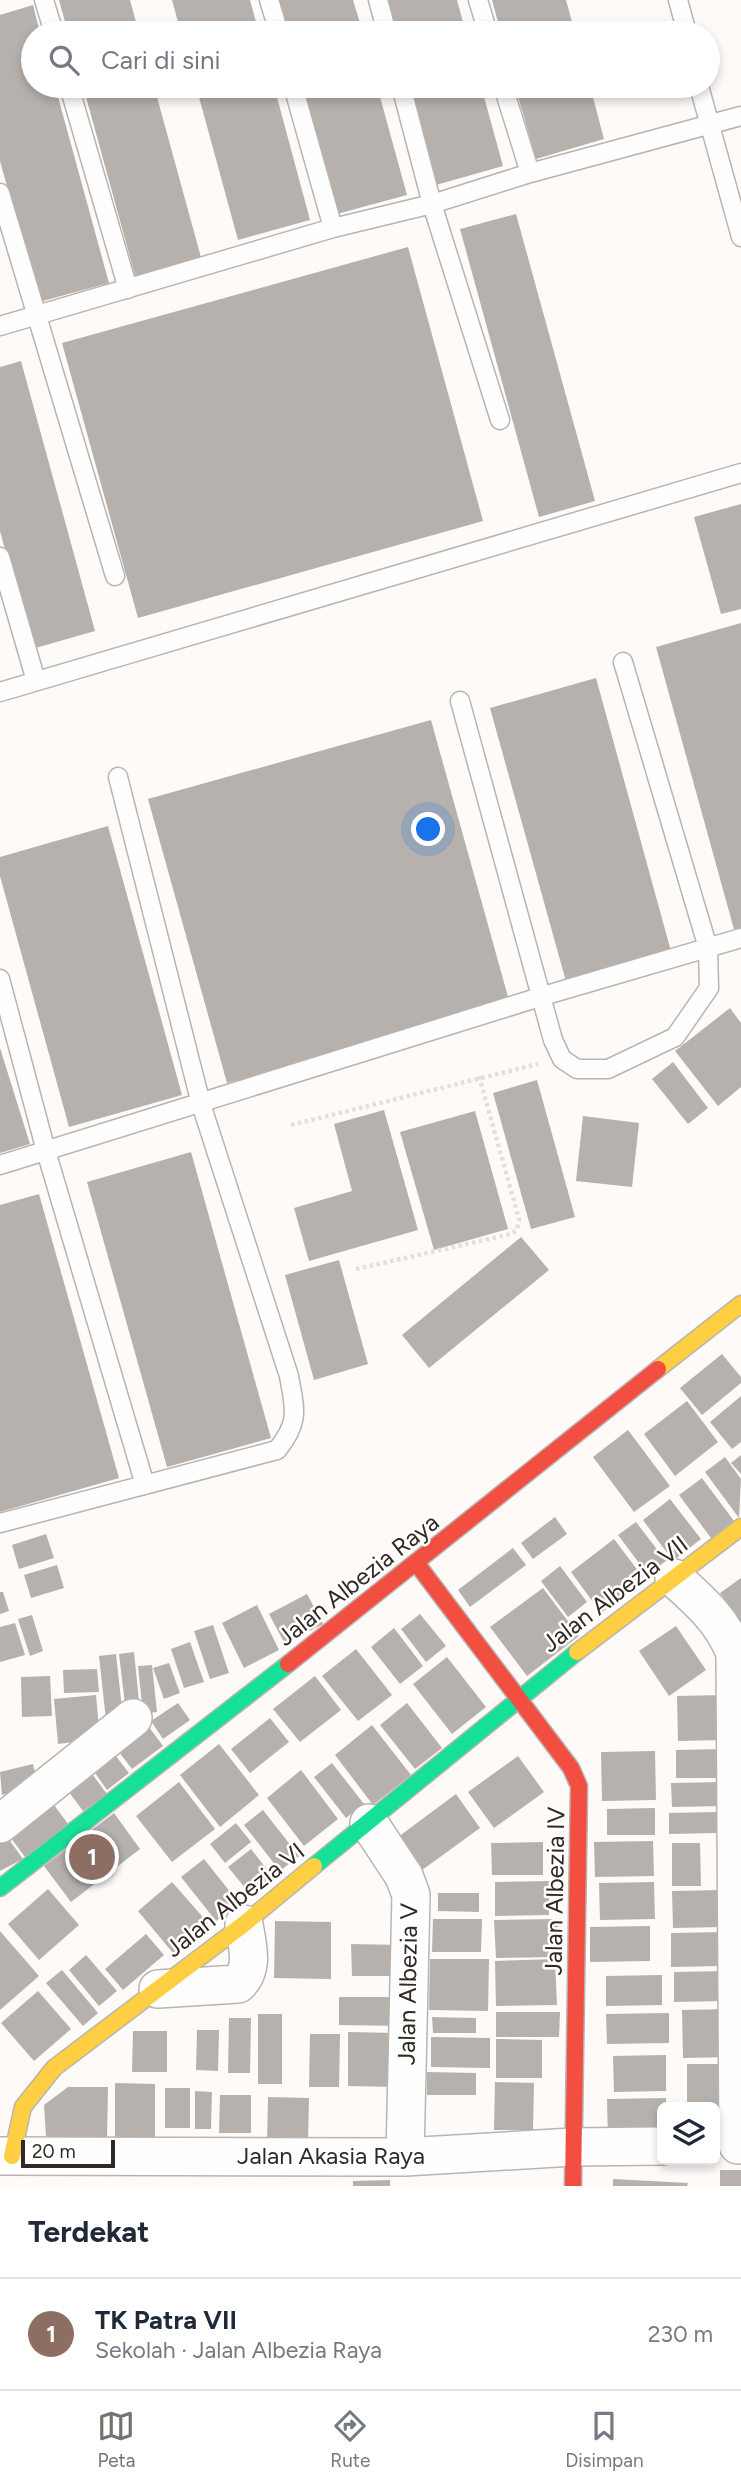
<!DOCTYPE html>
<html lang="id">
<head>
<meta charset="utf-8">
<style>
	:root { --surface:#fff; --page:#f6f6f7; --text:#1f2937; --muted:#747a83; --line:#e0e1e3; --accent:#78726e }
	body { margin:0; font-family:Figtree,sans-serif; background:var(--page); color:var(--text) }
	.controls { position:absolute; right:21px; bottom:21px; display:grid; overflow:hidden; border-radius:10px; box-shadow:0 4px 10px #0003 }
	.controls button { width:63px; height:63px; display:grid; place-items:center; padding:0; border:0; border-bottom:2px solid var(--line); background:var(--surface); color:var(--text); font:35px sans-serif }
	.scale { position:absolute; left:21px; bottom:18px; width:94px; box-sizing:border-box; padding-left:7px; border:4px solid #312924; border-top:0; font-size:19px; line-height:24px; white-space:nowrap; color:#312924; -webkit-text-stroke:5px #fff; paint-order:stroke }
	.you { position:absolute; left:429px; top:830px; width:24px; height:24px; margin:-18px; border:5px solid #fff; border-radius:50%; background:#1a73e8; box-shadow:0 0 0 10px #1a73e833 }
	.badge { display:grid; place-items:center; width:46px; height:46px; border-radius:50%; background:var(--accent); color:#fff; font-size:23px; font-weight:700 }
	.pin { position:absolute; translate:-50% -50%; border:4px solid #fff; box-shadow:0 2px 7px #0006 }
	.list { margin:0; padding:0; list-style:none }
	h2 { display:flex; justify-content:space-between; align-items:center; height:91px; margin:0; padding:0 28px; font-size:30px }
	h2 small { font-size:23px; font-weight:400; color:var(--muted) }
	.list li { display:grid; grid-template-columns:46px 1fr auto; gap:21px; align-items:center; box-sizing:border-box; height:112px; padding:0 28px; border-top:2px solid var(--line) }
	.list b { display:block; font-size:26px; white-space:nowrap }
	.list p { margin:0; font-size:23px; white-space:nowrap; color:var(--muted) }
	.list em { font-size:23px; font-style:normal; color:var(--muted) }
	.icon { flex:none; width:38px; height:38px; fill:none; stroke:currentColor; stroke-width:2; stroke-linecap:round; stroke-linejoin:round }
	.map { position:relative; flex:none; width:741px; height:2186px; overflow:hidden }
	.search { position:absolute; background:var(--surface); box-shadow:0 4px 10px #0003; left:21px; right:21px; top:21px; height:77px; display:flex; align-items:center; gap:18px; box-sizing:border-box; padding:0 24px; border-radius:38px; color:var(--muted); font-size:26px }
	.sheet { height:203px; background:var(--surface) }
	nav { display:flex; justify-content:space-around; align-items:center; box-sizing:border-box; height:98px; border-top:2px solid var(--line); background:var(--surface); font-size:19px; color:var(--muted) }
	nav a { display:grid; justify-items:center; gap:4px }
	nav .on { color:var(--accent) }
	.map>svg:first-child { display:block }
	.building { fill:#b6b1ad }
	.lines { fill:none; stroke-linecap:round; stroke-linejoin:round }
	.lane-casing { stroke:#b9b4b0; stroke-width:21 }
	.street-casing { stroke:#b9b4b0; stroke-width:40 }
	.fast-casing { stroke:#b9b4b0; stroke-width:19 }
	.slow-casing { stroke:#b9b4b0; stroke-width:19 }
	.jam-casing { stroke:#b9b4b0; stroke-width:19 }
	.path { stroke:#e1e0de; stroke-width:4.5; stroke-dasharray:3.5 3.5; stroke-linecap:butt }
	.lane { stroke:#fffefe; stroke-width:18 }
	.street { stroke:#fffefe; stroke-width:37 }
	.fast { stroke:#16e098; stroke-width:16 }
	.slow { stroke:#ffcf43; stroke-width:16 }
	.jam { stroke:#f24e42; stroke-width:16 }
	.labels { text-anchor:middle; stroke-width:5; stroke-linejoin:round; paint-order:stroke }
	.street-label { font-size:24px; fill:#312924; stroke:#fff }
</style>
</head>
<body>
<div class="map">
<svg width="741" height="2186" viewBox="0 0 741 2186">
	<rect width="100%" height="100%" fill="#fdfaf8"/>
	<path class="building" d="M59 0H130L139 33H68Z
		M172 0H250L259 33H181Z
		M279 0H353L363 33H288Z
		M385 0H457L466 33H394Z
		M492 0H566L575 33H501Z
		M33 5 40 33H33V86H55L109 283 39 302 0 161V15Z
		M83 86H154L202 261 136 279Z
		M196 86H274L310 220 238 240Z
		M302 86H377L407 195 337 214Z
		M409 86H481L503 166 436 185Z
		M515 86H590L604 139 536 159Z
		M516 214 595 501 539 517 460 229Z
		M408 247 483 521 138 618 62 343Z
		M21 361 95 631 32 649 0 531V367Z
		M741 504V609L721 614 694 517Z
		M741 623V931L735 933 656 647Z
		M596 678 672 955 567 985 490 708Z
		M431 720 510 1004 227 1083 148 799Z
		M108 826 182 1095 69 1127 0 876V857Z
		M730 1008 741 1023V1087L718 1106 675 1051Z
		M0 1048 30 1144 0 1153Z
		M673 1062 708 1108 688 1124 652 1079Z
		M537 1080 575 1217 531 1229 493 1093Z
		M384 1110 418 1230 309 1261 294 1208 352 1191 334 1124Z
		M475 1111 508 1229 434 1250 400 1132Z
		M583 1116 639 1123 632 1187 576 1181Z
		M191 1152 271 1438 167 1467 87 1182Z
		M39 1194 119 1478 0 1512V1205Z
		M521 1237 549 1270 429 1368 402 1335Z
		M339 1260 368 1364 314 1380 285 1275Z
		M722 1354 741 1377V1383L702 1415 680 1388Z
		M741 1396V1442L732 1449 710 1422Z
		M687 1401 718 1442 675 1476 644 1434Z
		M628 1430 670 1486 634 1512 593 1457Z
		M741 1455V1474L731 1463Z
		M725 1457 741 1479 739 1518 705 1472Z
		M702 1478 734 1521 711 1538 679 1495Z
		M670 1499 701 1539 673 1561 643 1520Z
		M555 1517 567 1534 533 1559 521 1543Z
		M636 1522 666 1561 648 1575 618 1535Z
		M46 1534 54 1558 19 1569 12 1545Z
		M614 1539 645 1580 601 1613 571 1572Z
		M513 1548 526 1565 470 1607 458 1590Z
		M57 1565 64 1588 31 1598 24 1575Z
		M560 1566 587 1602 568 1617 541 1581Z
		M741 1578V1622L720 1593Z
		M543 1588 579 1636 527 1676 490 1627Z
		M0 1592H3L9 1611 0 1614Z
		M307 1594 323 1624 285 1644 269 1614Z
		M257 1605 279 1650 244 1668 222 1623Z
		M420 1614 446 1646 426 1662 401 1629Z
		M32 1615 43 1651 30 1656 18 1619Z
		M15 1623 25 1655 0 1662V1627Z
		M213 1625 229 1673 210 1679 194 1631Z
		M676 1626 706 1670 669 1696 639 1651Z
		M394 1628 423 1666 400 1684 371 1647Z
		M190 1642 204 1682 184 1688 171 1649Z
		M356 1649 392 1695 358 1721 322 1676Z
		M134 1652 140 1711 126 1713 119 1654Z
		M116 1654 123 1718 106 1720 99 1656Z
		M447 1657 486 1707 452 1734 413 1684Z
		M169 1663 180 1693 164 1699 153 1668Z
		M152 1665 157 1712 143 1714 138 1666Z
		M97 1669 99 1692 64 1693 63 1670Z
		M50 1676 52 1716 22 1717 21 1677Z
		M315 1676 341 1710 300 1742 273 1709Z
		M96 1695 100 1739 58 1744 54 1699Z
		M724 1695 725 1740 678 1741 677 1696Z
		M178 1703 190 1720 163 1739 151 1721Z
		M407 1703 442 1748 415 1769 380 1725Z
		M270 1718 289 1742 250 1773 231 1749Z
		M143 1719 163 1746 132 1769 112 1743Z
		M372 1725 411 1775 373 1805 335 1755Z
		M219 1744 259 1795 220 1827 180 1775Z
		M726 1749V1778H676V1750Z
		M112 1751 129 1773 107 1790 91 1767Z
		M655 1751 656 1800 602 1801 601 1752Z
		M518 1756 544 1792 494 1828 468 1792Z
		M332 1763 364 1804 346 1818 314 1777Z
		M33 1764 38 1786 2 1795 0 1772Z
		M86 1766 107 1794 83 1811 63 1784Z
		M301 1770 338 1819 304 1846 267 1798Z
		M179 1782 215 1829 172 1862 136 1816Z
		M723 1782 724 1806 672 1807 671 1783Z
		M46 1794 68 1824 25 1857 2 1826Z
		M456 1794 480 1828 418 1873 394 1840Z
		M655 1808V1835H607V1809Z
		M263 1810 299 1856 280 1871 244 1825Z
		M718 1812V1833L669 1834V1813Z
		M114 1813 140 1849 71 1902 44 1866Z
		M236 1823 251 1842 225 1863 210 1844Z
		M3 1831 23 1859 0 1871V1833Z
		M653 1841 654 1876 595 1877 594 1842Z
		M543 1842V1875H492L491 1843Z
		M672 1843H700L701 1886H672Z
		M251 1849 272 1876 250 1894 228 1867Z
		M204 1859 239 1903 216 1921 181 1877Z
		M549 1881V1915L495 1916V1882Z
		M172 1882 208 1923 173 1953 138 1911Z
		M654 1882 655 1919 600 1920 599 1883Z
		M48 1889 79 1925 39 1960 8 1924Z
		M722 1890 723 1927 673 1928 672 1891Z
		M438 1893H479V1912L438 1911Z
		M433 1919H482L481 1952H432Z
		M558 1919 559 1957 496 1958 494 1920Z
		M275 1921 331 1922V1979L274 1978Z
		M650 1926V1961L590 1962V1927Z
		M0 1931 39 1976 0 2010Z
		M723 1932V1966L671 1967V1933Z
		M146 1934 164 1955 123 1990 105 1969Z
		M351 1944 399 1945V1976H352Z
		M86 1955 117 1991 99 2006 69 1970Z
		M430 1959H489L488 2011 429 2010Z
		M555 1959 557 2005 496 2006 495 1961Z
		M62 1970 98 2013 83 2026 46 1983Z
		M723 1971 724 2001 674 2002V1972Z
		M662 1975V2005L606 2006V1976Z
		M38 1991 71 2029 34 2061 1 2023Z
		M339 1997H400V2026L339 2025Z
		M730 2009 731 2057 683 2058 682 2010Z
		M496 2012H560L559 2037H496Z
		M669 2013V2043L607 2044 606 2014Z
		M258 2014H282V2084H258Z
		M432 2017 476 2018V2033H433Z
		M229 2018H251L250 2073H228Z
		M197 2030H219L218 2071 196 2070Z
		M133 2031H167V2072H132Z
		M348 2032 396 2033V2087L348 2086Z
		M310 2034H340L339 2087H309Z
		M431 2037 490 2038V2068L431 2067Z
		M496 2039 542 2040V2078H496Z
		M666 2055V2091L614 2092 613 2056Z
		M687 2064H723L724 2135H715V2107H687Z
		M427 2072 476 2073V2095H427Z
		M495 2082 534 2083 533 2130H494Z
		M115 2083 155 2084V2141L115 2140Z
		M68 2087H108L107 2138 46 2137 44 2105Z
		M165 2088H190V2128H165Z
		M195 2091 212 2092 211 2129H195Z
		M220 2095H251V2133H219Z
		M268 2097 309 2098 308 2143 267 2142Z
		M666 2098V2107H662V2139L608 2140 607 2099Z
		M720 2170H741V2186H720Z
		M613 2179 688 2183 687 2186H613Z
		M390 2180V2186H353V2181Z"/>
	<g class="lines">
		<g class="lane-casing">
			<path id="lane" d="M44 0 54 33
				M269 0 279 33
				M378 0 387 33
				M478 0 488 33
				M678 0 687 33
				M69 86 128 289
				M293 86 333 228
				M401 86 432 204 500 420
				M503 86 530 173
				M699 86 741 237
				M0 193 115 576
				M0 326 333 228 432 204 530 173 741 116
				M0 557 36 681
				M0 692 741 473
				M460 701 553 1040 562 1059 577 1069H608L675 1037 709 988 708 948 623 662
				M0 979 46 1151 145 1485
				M0 1165 543 996 741 938
				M0 1523 277 1450C300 1422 295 1410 289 1376L201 1104 118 777"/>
		</g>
		<g class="street-casing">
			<path id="street" d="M674 1578C700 1601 722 1620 735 1653L738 2145
				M369 1823 404 1876 411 1895 405 2157
				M0 1824 133 1718
				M158 1989 238 1984C255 1968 247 1945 244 1924
				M0 2156 405 2157 573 2147 662 2146"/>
		</g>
		<g class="fast-casing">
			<path id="fast" d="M314 1866 577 1652
				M0 1888 288 1664"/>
		</g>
		<g class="slow-casing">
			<path id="slow" d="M658 1369 741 1304
				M577 1652 741 1527
				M12 2156 23 2107 54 2068 244 1924 314 1866"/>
		</g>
		<g class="jam-casing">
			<path id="jam" d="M417 1564 571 1768 579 1786 573 2186
				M288 1664 658 1369"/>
		</g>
		<path class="path" d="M291 1125 538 1064
			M356 1269 511 1234 517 1230 519 1219 479 1076"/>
		<use href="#lane" class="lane"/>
		<use href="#street" class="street"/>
		<use href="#fast" class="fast"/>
		<use href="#slow" class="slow"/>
		<use href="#jam" class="jam"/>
	</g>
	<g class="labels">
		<g class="street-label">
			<text transform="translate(358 1580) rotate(-38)" y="8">Jalan Albezia Raya</text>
			<text transform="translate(615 1594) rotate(-37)" y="8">Jalan Albezia VII</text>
			<text transform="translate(555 1891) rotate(-89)" y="8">Jalan Albezia IV</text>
			<text transform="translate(235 1900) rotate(-38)" y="8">Jalan Albezia VI</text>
			<text transform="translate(408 1984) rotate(-89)" y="8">Jalan Albezia V</text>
			<text x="331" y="2164">Jalan Akasia Raya</text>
		</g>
	</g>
</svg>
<div class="controls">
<button><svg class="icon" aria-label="layers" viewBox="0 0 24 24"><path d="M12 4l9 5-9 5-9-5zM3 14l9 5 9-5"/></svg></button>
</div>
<div class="scale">20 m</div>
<div class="you"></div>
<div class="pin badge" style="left:92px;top:1857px;background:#8d6e63">1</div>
<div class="search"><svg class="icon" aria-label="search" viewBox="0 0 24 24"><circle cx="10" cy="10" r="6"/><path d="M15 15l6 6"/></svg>Cari di sini</div>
</div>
<section class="sheet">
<h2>Terdekat<small></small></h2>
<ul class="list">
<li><span class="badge" style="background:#8d6e63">1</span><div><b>TK Patra VII</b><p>Sekolah · Jalan Albezia Raya</p></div><em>230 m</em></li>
</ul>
</section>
<nav>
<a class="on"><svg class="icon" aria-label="map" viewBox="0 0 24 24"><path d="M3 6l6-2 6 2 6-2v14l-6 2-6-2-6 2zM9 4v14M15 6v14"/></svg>Peta</a>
<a><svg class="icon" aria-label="directions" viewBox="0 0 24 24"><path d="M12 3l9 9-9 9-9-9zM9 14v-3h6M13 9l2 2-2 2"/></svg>Rute</a>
<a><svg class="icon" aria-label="saved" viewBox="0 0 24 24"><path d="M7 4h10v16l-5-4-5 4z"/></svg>Disimpan</a>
</nav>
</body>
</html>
